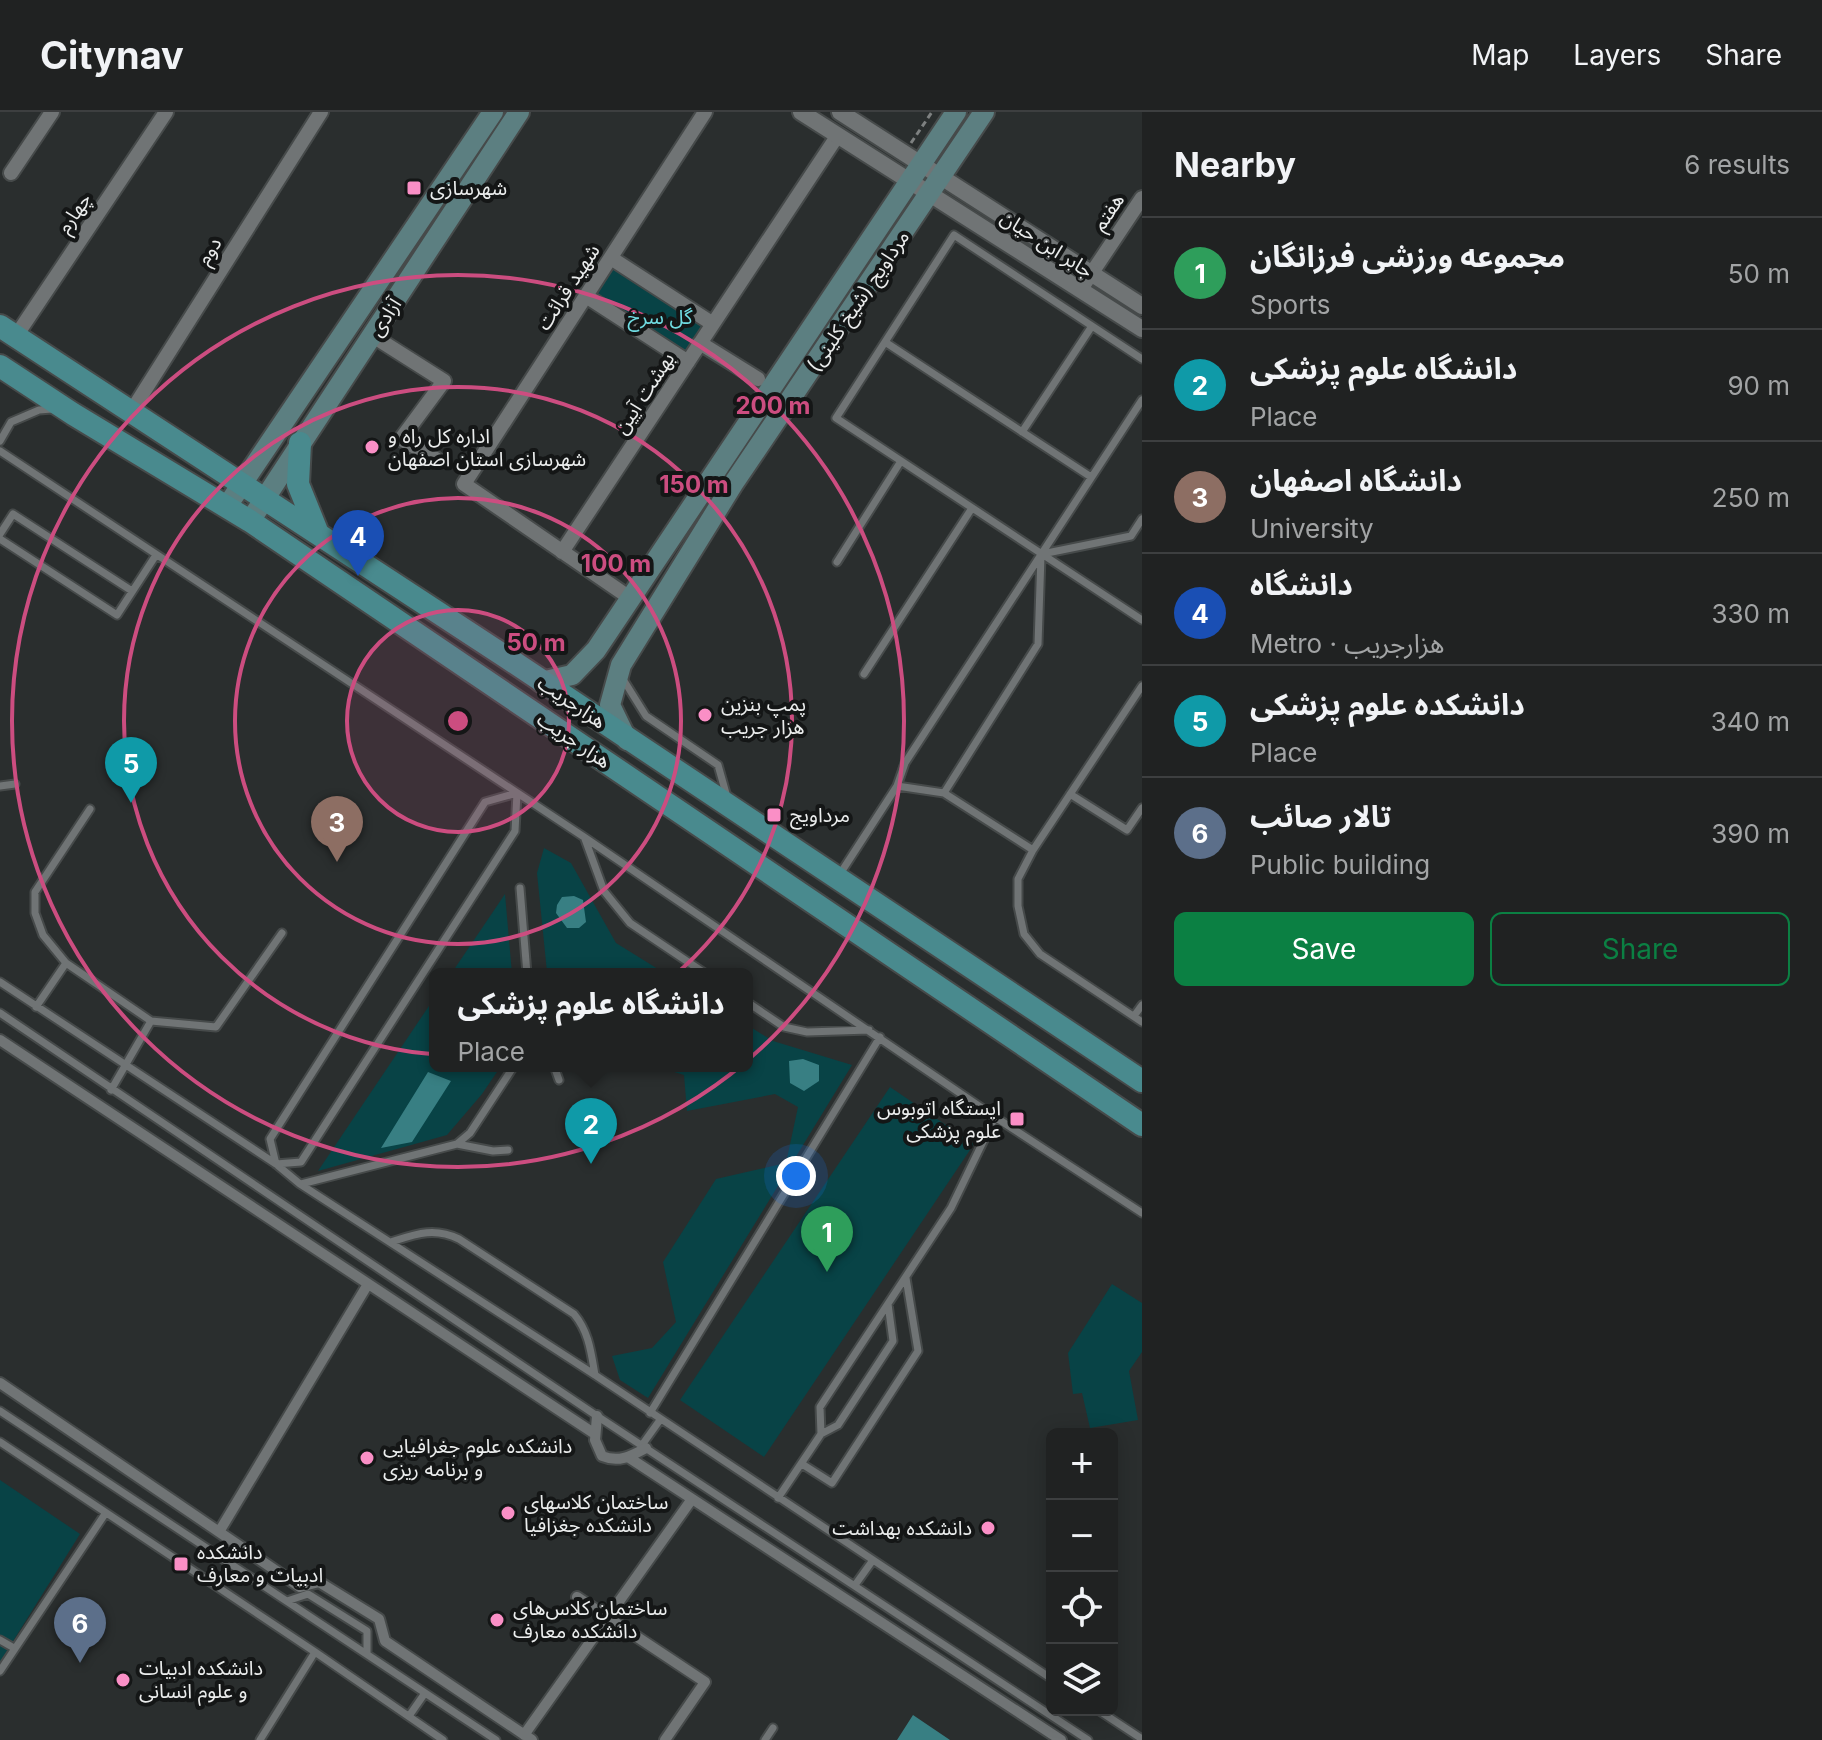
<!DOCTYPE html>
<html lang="en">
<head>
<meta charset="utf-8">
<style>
	:root { --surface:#202222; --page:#2d2f2f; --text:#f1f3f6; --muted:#a2a4a5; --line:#3d3f40; --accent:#0b8043 }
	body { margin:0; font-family:Inter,"Noto Sans Arabic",sans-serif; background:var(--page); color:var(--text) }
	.controls { position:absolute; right:24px; bottom:24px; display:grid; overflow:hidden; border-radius:12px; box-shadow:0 4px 20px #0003 }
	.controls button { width:72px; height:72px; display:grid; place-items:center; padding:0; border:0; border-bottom:2px solid var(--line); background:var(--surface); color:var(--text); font:40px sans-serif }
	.you { position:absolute; left:796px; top:1064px; width:28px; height:28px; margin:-20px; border:6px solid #fff; border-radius:50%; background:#1a73e8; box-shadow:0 0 0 12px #1a73e833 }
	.badge { display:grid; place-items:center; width:52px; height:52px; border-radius:50%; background:var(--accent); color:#fff; font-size:26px; font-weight:700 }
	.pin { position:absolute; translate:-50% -66px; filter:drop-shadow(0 2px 4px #0008) }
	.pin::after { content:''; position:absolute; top:42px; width:28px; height:24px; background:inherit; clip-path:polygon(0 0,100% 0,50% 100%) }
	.popup { position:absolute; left:429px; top:856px; width:324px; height:104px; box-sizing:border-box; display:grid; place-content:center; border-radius:12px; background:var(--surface); filter:drop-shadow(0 2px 6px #0005); font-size:26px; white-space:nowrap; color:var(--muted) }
	.popup b { font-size:30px; color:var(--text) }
	.popup::after { content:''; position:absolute; left:50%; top:100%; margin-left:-16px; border:16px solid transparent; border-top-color:var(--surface) }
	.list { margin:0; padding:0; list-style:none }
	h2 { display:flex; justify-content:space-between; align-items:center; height:104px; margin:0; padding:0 32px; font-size:34px }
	h2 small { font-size:26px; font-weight:400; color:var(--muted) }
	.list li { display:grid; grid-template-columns:52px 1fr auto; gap:24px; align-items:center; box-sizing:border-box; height:112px; padding:0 32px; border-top:2px solid var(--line) }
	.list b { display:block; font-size:30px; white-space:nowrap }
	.list p { margin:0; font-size:26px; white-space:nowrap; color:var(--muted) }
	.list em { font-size:26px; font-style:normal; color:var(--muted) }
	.actions { display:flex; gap:16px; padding:24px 32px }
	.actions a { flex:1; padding:18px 0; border:2px solid var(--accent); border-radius:12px; text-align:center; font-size:28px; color:var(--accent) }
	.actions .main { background:var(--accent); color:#fff }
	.icon { flex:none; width:44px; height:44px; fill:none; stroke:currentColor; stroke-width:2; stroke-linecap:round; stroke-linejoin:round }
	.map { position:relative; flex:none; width:1142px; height:1628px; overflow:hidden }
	header { display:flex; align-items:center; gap:48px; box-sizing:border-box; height:112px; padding:0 40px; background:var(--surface); border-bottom:2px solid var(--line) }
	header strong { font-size:38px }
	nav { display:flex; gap:44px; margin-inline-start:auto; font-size:28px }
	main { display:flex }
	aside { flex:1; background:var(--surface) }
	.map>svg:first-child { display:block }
	.green { fill:#084346 }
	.water { fill:#387f83 }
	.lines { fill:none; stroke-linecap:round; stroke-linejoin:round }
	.service-casing { stroke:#464a4a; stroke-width:11 }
	.pedestrian-casing { stroke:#464a4a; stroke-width:14 }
	.minor-casing { stroke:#464a4a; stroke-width:18 }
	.tertiary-casing { stroke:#464a4a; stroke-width:20 }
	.secondary-casing { stroke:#464a4a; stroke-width:24 }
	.primary-casing { stroke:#464a4a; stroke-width:26 }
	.path { stroke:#7e8181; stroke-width:3; stroke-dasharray:6 4; stroke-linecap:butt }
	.service { stroke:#707475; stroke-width:7 }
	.pedestrian { stroke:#707475; stroke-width:10 }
	.minor { stroke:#707475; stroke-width:14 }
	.tertiary { stroke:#707475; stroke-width:16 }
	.secondary { stroke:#5c7f81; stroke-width:20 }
	.primary { stroke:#498a8e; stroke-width:22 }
	.ring { fill:none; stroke:#cc4d80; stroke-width:4 }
	.poi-dot { fill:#fa8fc6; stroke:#141616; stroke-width:3 }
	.labels { text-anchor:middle; stroke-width:8; stroke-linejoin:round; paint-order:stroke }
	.poi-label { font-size:20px; fill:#ebeded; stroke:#141616; text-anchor:start }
	.street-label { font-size:20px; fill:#ebeded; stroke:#141616 }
	.park-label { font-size:20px; fill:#70dde3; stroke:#141616 }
	.centre { fill:#cc4d80; stroke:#141616; stroke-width:4 }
	.ring-label { font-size:24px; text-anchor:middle; font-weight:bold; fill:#cc4d80; stroke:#141616; stroke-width:8; stroke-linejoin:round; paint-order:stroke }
</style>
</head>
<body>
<header>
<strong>Citynav</strong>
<nav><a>Map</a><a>Layers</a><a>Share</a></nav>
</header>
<main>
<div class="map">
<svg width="1142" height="1628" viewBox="0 0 1142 1628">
	<rect width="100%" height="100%" fill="#2a2e2e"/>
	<path class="green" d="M611 146 713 212 688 250 586 184Z
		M544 736 571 751 616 831 666 862 547 860 537 761Z
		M505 782 512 862H451Z
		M435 885V954H501L482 982 447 1023 318 1059Z
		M747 913 773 929 852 953 648 1286 620 1268 612 1244 652 1236 676 1210 663 1150 716 1067 786 1051 798 995 775 982 687 999 684 963 655 954H747Z
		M890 975 974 1032 764 1345 680 1288Z
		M1112 1172 1142 1191V1240L1129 1259 1138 1308 1090 1316 1082 1281 1073 1282 1068 1241Z
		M0 1368 80 1422 0 1550Z"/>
	<path class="water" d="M574 784 583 788 586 810 579 816H567L556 801 557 793 562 785Z
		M803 947 819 953V969L804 979 790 971 789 949Z
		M428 960 451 969 412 1030 381 1036Z
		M913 1603 950 1628H897Z"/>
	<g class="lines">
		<g class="service-casing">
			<path id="service" d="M885 230 1091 365
				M1142 247 954 123 836 306 1142 508
				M1022 320 1092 214
				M0 329 11 310 39 298 52 297
				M0 339 584 725 995 1005 1142 1101
				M0 422 13 402 132 479
				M0 427 117 503 156 443
				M1042 442 1131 424 1142 407
				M837 450 901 349
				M864 562 972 396
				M621 564 646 604 718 653 727 685
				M1142 574 1033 738 1018 767V794L1024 822 1040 842 1142 910
				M0 674 15 672
				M897 674 944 681 1033 738
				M517 681 515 719 301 1050 276 1052 270 1027 485 690Z
				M944 681 1038 532 1041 444
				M1070 682 1127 718 1142 696
				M585 727 604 779 630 811 706 862
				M838 765 897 674 905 651 1142 288
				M520 776 527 862
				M66 851 151 909 216 915 282 821
				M0 870 276 1052 300 1072 595 1263 1052 1567
				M747 890 784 915 807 920 869 918
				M36 895 66 851 43 823 35 801V780L90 697
				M0 901 597 1304 1088 1628
				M1134 904 1142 893
				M554 954 559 968
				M111 978 151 909
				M457 1032 493 1039 508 1038
				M301 1072 457 1032 470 1021 514 954
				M391 1130C416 1122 434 1115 459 1127L574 1202C589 1220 591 1240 595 1263
				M0 1299 496 1628
				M650 1301 880 925
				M821 1322 838 1313 893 1229 888 1192
				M0 1330 315 1540 443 1628
				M642 1333 660 1308
				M802 1352 832 1371 918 1239 906 1166
				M778 1386 821 1322 820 1295 951 1096 995 1005
				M855 1473 873 1448
				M287 1489 308 1482 367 1519V1542
				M0 1528 14 1536
				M0 1559 105 1402
				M1098 1598 1142 1627
				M409 1604 425 1581
				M260 1628 315 1540
				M765 1628 773 1616"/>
		</g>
		<g class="pedestrian-casing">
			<path id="pedestrian" d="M0 928 595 1322
				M0 1271 300 1475 319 1470 379 1507 385 1529 532 1628
				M597 1304 595 1328 602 1344C619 1351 631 1344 646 1336
				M628 1345 1061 1628
				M219 1420 368 1172
				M577 1485 705 1570 665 1628
				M524 1623 692 1387"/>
		</g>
		<g class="minor-casing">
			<path id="minor" d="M11 61 52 0
				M611 146 713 212
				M1081 177 1142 86
				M586 184 688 250
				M16 224 166 0
				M373 224 444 269 401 327 436 347
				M700 231 758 267
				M131 300 321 0
				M562 440 838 23
				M630 486 464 372 705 0"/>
		</g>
		<g class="tertiary-casing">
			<path id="tertiary" d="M801 0 1142 217
				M840 0 1142 194"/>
		</g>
		<g class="secondary-casing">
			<path id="secondary" d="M227 394 493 0
				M250 409 519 0
				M541 570 572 563 596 538 956 0
				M627 628 610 593 621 553 733 372 984 0"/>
		</g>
		<g class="primary-casing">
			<path id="primary" d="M0 214 506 545 1142 969
				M0 254 73 302 250 409 1142 1013
				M300 331 298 372 317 419"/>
		</g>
		<path class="path" d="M911 31 932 0"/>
		<use href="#service" class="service"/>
		<use href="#pedestrian" class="pedestrian"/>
		<use href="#minor" class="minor"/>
		<use href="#tertiary" class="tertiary"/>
		<use href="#secondary" class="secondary"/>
		<use href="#primary" class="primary"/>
	</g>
	<circle cx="458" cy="609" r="111" fill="#cc4d80" fill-opacity=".12"/>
	<g class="ring">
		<circle cx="458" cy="609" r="111"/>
		<circle cx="458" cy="609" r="223"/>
		<circle cx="458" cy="609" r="334"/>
		<circle cx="458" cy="609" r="446"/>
	</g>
	<g class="poi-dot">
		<rect x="406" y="68" width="16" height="16" rx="4"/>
		<circle cx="372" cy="335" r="8"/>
		<circle cx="705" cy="603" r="8"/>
		<rect x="766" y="695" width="16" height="16" rx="4"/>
		<rect x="1009" y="999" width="16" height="16" rx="4"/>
		<circle cx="367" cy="1346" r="8"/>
		<circle cx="508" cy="1401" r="8"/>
		<circle cx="988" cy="1416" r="8"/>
		<rect x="173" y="1444" width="16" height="16" rx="4"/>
		<circle cx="497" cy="1508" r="8"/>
		<circle cx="123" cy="1568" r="8"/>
	</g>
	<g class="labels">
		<g class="poi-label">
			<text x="430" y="83">شهرسازی</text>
			<text x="388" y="331">اداره کل راه و<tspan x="388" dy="23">شهرسازی استان اصفهان</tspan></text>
			<text x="721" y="599">پمپ بنزین<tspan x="721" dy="23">هزار جریب</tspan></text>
			<text x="790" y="710">مرداویج</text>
			<text x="1001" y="1003" text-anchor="end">ایستگاه اتوبوس<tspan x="1001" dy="23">علوم پزشکی</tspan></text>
			<text x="383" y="1341">دانشکده علوم جغرافیایی<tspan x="383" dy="23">و برنامه ریزی</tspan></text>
			<text x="524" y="1397">ساختمان کلاسهای<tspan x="524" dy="23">دانشکده جغزافیا</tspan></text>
			<text x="972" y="1423" text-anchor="end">دانشکده بهداشت</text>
			<text x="197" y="1447">دانشکده<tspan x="197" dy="23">ادبیات و معارف</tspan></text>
			<text x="513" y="1503">ساختمان کلاس‌های<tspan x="513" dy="23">دانشکده معارف</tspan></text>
			<text x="139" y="1563">دانشکده ادبیات<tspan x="139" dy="23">و علوم انسانی</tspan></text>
		</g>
		<g class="street-label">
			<text transform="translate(1108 100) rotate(-56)" y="7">هفتم</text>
			<text transform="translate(74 101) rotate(-56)" y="7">چهارم</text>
			<text transform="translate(1047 132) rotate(33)" y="7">جابر ابن حیان</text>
			<text transform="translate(209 139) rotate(-58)" y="7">دوم</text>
			<text transform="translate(568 175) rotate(-57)" y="7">شهید قرائت</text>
			<text transform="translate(858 189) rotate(-56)" y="7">مرداویج (شیخ کلینی)</text>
			<text transform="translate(385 205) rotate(-57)" y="7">آزادی</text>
			<text transform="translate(644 281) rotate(-57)" y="7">بهشت آیین</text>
			<text transform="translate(572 590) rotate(34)" y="7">هزارجریب</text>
			<text transform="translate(574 628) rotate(34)" y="7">هزار جریب</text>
		</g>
		<g class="park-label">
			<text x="660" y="212">گل سرخ</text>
		</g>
	</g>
	<circle cx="458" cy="609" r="12" class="centre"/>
	<g class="ring-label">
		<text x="773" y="302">200 m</text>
		<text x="694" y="381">150 m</text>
		<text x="616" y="460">100 m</text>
		<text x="536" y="539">50 m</text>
	</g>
</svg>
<div class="controls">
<button>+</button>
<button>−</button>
<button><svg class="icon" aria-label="locate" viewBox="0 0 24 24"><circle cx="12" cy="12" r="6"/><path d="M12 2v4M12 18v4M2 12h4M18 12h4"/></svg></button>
<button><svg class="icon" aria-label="layers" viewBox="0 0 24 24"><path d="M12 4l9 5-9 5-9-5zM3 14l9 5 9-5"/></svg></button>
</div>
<div class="you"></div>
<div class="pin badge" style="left:827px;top:1160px;background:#2e9e5b">1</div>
<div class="pin badge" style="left:591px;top:1052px;background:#0f9aa8">2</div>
<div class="popup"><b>دانشگاه علوم پزشکی</b>Place</div>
<div class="pin badge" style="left:337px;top:750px;background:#8d6e63">3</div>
<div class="pin badge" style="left:358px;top:464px;background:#1a4fb4">4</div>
<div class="pin badge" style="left:131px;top:691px;background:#0f9aa8">5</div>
<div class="pin badge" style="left:80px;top:1551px;background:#5c6f8a">6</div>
</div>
<aside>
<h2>Nearby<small>6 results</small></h2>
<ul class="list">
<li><span class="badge" style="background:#2e9e5b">1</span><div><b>مجموعه ورزشی فرزانگان</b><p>Sports</p></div><em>50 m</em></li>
<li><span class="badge" style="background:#0f9aa8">2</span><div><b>دانشگاه علوم پزشکی</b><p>Place</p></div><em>90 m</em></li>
<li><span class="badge" style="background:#8d6e63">3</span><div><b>دانشگاه اصفهان</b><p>University</p></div><em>250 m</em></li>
<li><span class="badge" style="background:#1a4fb4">4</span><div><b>دانشگاه</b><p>Metro · هزارجریب</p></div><em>330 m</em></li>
<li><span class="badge" style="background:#0f9aa8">5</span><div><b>دانشکده علوم پزشکی</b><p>Place</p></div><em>340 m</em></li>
<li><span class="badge" style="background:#5c6f8a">6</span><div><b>تالار صائب</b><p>Public building</p></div><em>390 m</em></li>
</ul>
<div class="actions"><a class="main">Save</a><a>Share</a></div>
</aside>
</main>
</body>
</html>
